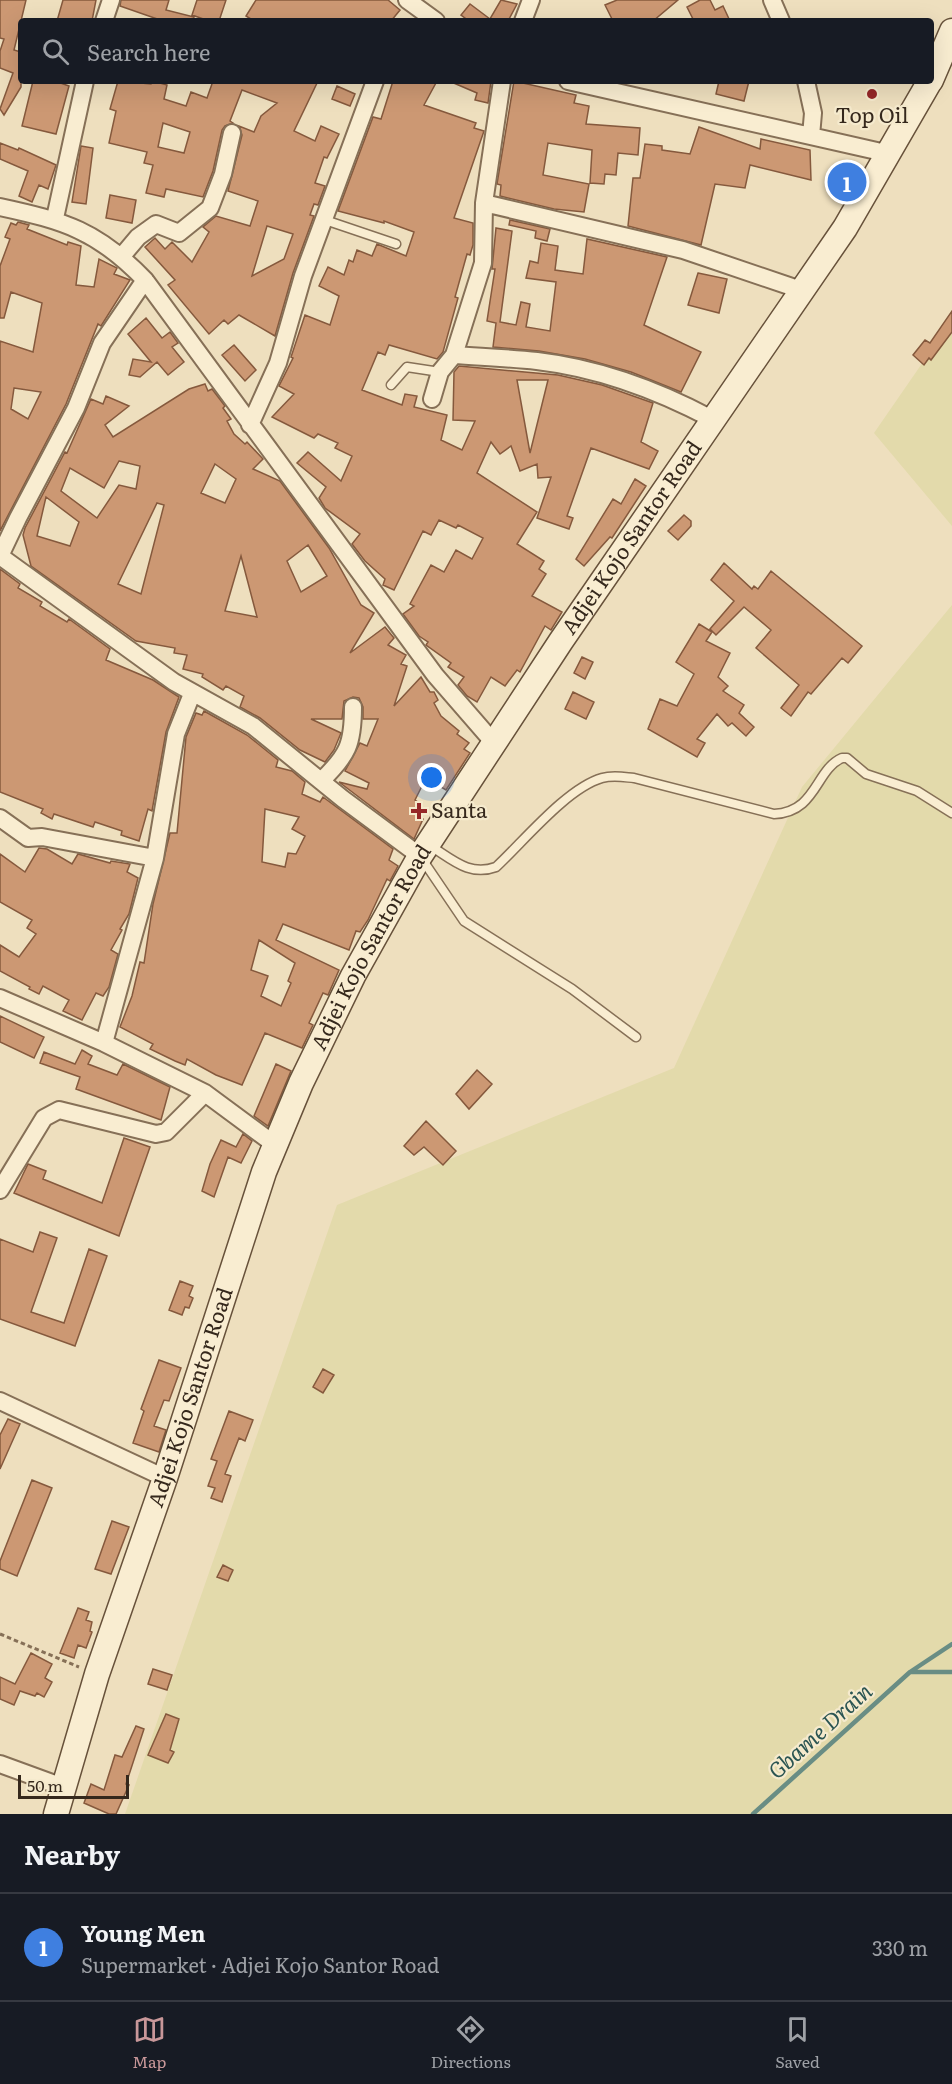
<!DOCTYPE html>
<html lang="en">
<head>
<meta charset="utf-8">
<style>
	:root { --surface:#171b24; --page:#20242c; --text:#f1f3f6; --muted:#9ea1a6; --line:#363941; --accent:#c89799 }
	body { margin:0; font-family:Literata,serif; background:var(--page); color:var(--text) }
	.scale { position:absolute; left:18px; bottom:15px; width:111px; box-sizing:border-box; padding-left:6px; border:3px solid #35281c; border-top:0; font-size:16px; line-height:21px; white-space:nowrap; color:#35281c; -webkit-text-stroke:4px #f5eacd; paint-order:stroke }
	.you { position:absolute; left:432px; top:778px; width:21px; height:21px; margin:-15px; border:4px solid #fff; border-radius:50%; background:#1a73e8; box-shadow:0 0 0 9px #1a73e833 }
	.badge { display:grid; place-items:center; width:39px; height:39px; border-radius:50%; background:var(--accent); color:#fff; font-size:20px; font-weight:700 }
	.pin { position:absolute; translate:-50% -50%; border:3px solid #fff; box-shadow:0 2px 6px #0006 }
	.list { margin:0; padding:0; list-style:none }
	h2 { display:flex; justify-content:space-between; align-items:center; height:78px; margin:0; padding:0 24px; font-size:26px }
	h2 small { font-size:20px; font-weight:400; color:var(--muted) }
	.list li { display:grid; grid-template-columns:39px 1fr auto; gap:18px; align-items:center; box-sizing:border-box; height:108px; padding:0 24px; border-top:2px solid var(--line) }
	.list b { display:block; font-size:22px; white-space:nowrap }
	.list p { margin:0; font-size:20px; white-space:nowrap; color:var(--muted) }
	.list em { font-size:20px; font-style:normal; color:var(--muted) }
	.icon { flex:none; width:33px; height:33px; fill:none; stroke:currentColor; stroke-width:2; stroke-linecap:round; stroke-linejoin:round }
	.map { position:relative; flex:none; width:952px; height:1814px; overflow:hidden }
	.search { position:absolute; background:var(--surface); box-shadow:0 6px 24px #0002; left:18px; right:18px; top:18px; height:66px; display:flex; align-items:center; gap:15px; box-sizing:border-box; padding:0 21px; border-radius:6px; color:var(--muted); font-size:22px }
	.sheet { height:186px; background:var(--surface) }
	nav { display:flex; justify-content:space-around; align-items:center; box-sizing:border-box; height:84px; border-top:2px solid var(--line); background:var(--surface); font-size:16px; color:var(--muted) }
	nav a { display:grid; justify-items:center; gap:3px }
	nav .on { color:var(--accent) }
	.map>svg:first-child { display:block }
	.farmland { fill:#e3daab }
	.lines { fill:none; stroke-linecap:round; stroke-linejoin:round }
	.stream { stroke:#698d84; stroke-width:4.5 }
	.building { fill:#cc9873; stroke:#85593d; stroke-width:1.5; fill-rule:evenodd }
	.lane-casing { stroke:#867057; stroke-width:11 }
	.street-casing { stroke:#867057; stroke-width:20 }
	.secondary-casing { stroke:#67513a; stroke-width:27 }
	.path { stroke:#867057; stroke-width:3; stroke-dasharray:4.5 3; stroke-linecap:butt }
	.lane { stroke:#f9edd1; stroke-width:8 }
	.street { stroke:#f9edd1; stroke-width:16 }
	.secondary { stroke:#f9edd1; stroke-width:24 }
	.poi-dot { fill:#952728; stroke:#f5eacd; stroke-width:2 }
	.labels { text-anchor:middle; stroke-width:4.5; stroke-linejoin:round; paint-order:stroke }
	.poi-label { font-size:21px; fill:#35281c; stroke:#f5eacd }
	.street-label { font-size:21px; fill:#35281c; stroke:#f5eacd }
	.water-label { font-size:22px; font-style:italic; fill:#2b5552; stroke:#f5eacd }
</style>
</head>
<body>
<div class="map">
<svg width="952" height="1814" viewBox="0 0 952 1814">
	<rect width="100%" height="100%" fill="#eedfbe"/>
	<path class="farmland" d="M952 320V526L874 433Z
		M952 605V1814H125L337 1205 674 1068 802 787Z"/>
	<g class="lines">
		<path class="stream" d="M910 1672H952
			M753 1814 910 1672 952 1644"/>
	</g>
	<path class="building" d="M0 0H26L14 50 21 52V87L4 115 0 109 13 73 0 68V51L4 39 0 38Z
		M63 0H96L92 21H57Z
		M121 0H169L166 10 194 17 193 21H163L120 6Z
		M197 0H226L219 21H209L192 15Z
		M256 0H388L400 10 391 21H254L246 16Z
		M501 0 517 4 508 21H469L461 15 470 4 490 19Z
		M617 0H678L653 21H613L605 5Z
		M700 0H710L715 10 723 6 730 21H694L687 7Z
		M33 81H55L69 86 56 134 22 126Z
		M118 81 151 84 153 81 167 85 164 99 186 106 191 92 207 98 213 81H318L294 131 315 141 321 126 339 134 327 158 324 157 315 183 325 186 318 205 314 204 310 215 314 216 293 273 275 336 239 315 228 324 224 320 209 334 168 285 175 280 145 247 155 238 165 249 172 242 192 262 209 232 203 227 216 216 250 226 258 201 228 191 242 135 239 126 254 132 261 116 277 103 242 90 230 121 233 123 225 126 222 130 213 171 203 197 166 189 164 197 146 193 153 165 144 163 147 152 109 143 116 111 110 109ZM163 123 190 132 184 153 158 147ZM267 226 293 234 284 259 252 276Z
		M393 81H437L424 105 476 123 474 128 484 131 454 218 473 223V245L470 255 467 254 455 297 458 298 443 352 437 359 389 345 385 355 378 352 362 390 402 405 405 394 417 396 414 407 447 415 441 440 462 450 475 421 453 420 454 372 459 366 558 375 602 385 653 403 641 442 658 451 649 469 591 448 567 516 573 518 569 529 537 518 551 477 538 478 537 464 520 471 511 446 500 454 491 442 477 473 537 512 517 544 544 561 539 569 546 574 532 596 562 612 551 630 545 626 520 672 517 670 505 686 491 677 477 702 467 696 458 685 464 677 448 667 451 663 426 645 428 642 419 636 403 614 414 606 410 604 431 565 444 572 456 550 472 559 483 538 458 525 456 528 439 520 431 535 423 531 394 590 383 585 385 579 365 561 352 544 360 534 325 508 319 498 326 487 297 463 308 452 341 481 352 456 335 448 338 443 318 434 314 438 272 417 294 394 279 386 293 358 291 357 305 315 330 325 339 296 319 286 328 267 344 275 349 260 353 262 357 250 372 256 377 244 406 256 414 232 384 221V223L338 211 373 117 381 119ZM517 380H548L530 453Z
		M449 81H491L488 103 475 100 477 93Z
		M514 81 576 95 574 103 589 106 586 124 640 128 638 155 618 153 616 175 605 174 604 184 590 183 592 150 548 143 543 175 589 184 584 212 554 209 500 196 501 185 497 184Z
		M719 81H749L744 101 716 94Z
		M337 86 355 94 350 106 332 99Z
		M699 127 760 149 761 139 810 150 811 180 750 165 745 188 715 184 701 245 628 226 633 178H640L645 144 662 146V150L690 154Z
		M0 143 18 150 19 148 56 165 48 189 39 185 32 202 19 196 28 171 0 159Z
		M81 146 93 148 86 204 72 202Z
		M110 195 136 200 132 223 106 218Z
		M510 220 550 229 547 241 535 238 536 231 509 225Z
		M18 222 29 225 27 229 67 245 68 242 81 246 76 285 94 287 99 259 117 268 114 274 130 280 101 326 98 324 66 404 0 531V341L33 352 42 303 11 292 4 318H0V266L10 239 5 237 11 223 16 225ZM14 388 41 392 28 419 11 409Z
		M496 228 512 231 500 322 516 325 521 302 530 304 526 327 550 331 556 282 526 278 530 261 538 263 541 243 558 246 555 270 583 274 587 239 667 257 644 325 701 352 681 392 631 372 585 359 539 351 493 347 496 323 487 321 495 269H492Z
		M698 273 727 279 719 313 688 305Z
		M952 311V332L931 360 929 358 924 365 913 355 925 340 930 343Z
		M146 318 162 338 170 332 178 343 172 347 184 362 168 375 157 362 140 377 129 375 133 359 151 362 128 334Z
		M234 345 256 370 245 381 222 355Z
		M205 384 208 391 212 389 225 406 223 408 231 419 227 421 234 434 245 444 247 442 263 459 253 469 280 481 329 548 361 605 374 613 350 653 385 627 394 638 388 645 406 655 401 664 407 666 394 706 421 677 430 692H434L438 700 434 703 441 716 459 731 457 734 469 743 464 749 470 753 446 790 426 778 415 800 422 805 416 815 423 819 414 839 339 782 367 789 369 783 345 771 360 743 367 746 378 719H363V707L359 698 353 697 344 701 342 719H311L341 733 334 750 325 762 300 750 260 718 240 707 244 696 226 686 223 690 202 677 203 674 183 669 187 655 174 653 175 648 136 641 31 566 23 535 25 528 65 452 67 453 91 399 103 404 106 396 129 406 105 425 113 437 189 389ZM119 461 140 466 136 489 119 485 97 518 61 491 70 468 104 488ZM215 464 236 479 225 503 201 493ZM46 497 79 522 70 546 37 536ZM157 503 164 505 141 594 118 584ZM308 545 327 576 301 592 287 561ZM241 556 257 617 225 611Z
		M635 479 646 486 612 538 610 537 584 566 576 559 613 499 621 504Z
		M684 515 691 521V526L678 540 668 531Z
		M724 563 752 589 754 586 758 589 771 571 862 646 848 663 842 658 811 694 808 692 791 716 781 708 799 685 756 648 771 630 744 607 716 635 710 629 734 601 711 580Z
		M0 569 20 584 18 588 42 602 40 606 67 622 69 619 110 649 106 660 153 680 179 697 166 732 152 811 148 809 139 841 121 835 122 831 95 822 93 827 54 814 52 819 41 813 43 809 0 792Z
		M699 624 712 632 706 641 730 653 718 677 728 686 723 691 744 705 739 713 754 727 746 736 732 723 728 726 717 714 697 739 705 743 697 757 648 729 660 699 677 706 694 674 676 662Z
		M582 657 593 662 585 679 574 673Z
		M573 692 594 702 586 719 565 709Z
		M204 711 247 735 278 760 276 767 292 771 305 782 302 794 320 802 323 797 393 849 389 860 398 866 390 881 387 879 368 920 360 932 356 931 349 950 283 924 276 940 339 970 328 995 323 993 309 1023 313 1025 302 1048 265 1033 242 1085 216 1075 187 1059 185 1065 175 1061 150 1049 153 1044 120 1027 132 996 140 962 144 963 153 904 170 833H177L186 737 196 713 202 715ZM265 809 299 817 292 829 305 836 296 854 288 853 285 867 262 862ZM259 940 295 963 288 981 291 983 281 1006 261 996 268 976 251 970Z
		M39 848 47 849 72 864 78 854 110 863 111 861 130 864 127 872 138 878 129 914 120 929 122 930 111 950 118 954 109 987 103 996 96 993 82 1020 63 1011 69 1000 43 986 39 994 29 989 30 987 0 971V945L19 957 36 934 27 928 32 920 0 902V854L25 872Z
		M0 1016 44 1037 34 1058 0 1042Z
		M82 1050 92 1056 88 1064 117 1075 123 1064 170 1087 161 1120 76 1089 80 1077 40 1063 44 1052 75 1064Z
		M276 1064 291 1071 268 1126 254 1116Z
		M477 1070 492 1084 469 1109 456 1094Z
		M426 1121 456 1151 443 1165 424 1147 414 1155 404 1146Z
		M243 1134 252 1141 241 1163 228 1157 214 1197 202 1191 210 1164 221 1140 236 1147Z
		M124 1138 150 1147 119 1236 14 1193 28 1164 46 1171 43 1179 102 1203Z
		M40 1232 57 1238 31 1312 64 1323 89 1249 107 1256 75 1346 0 1319V1239L33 1252Z
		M180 1281 193 1286 189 1296 193 1298 189 1308 185 1307 182 1315 169 1310Z
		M159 1360 181 1368 169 1401 164 1400 154 1426 166 1430 159 1452 133 1443 144 1411 141 1409Z
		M323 1369 334 1375 323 1393 313 1387Z
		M229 1411 253 1420 245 1441 239 1438 225 1474 231 1476 222 1502 211 1498 215 1488 208 1486 217 1461 211 1459Z
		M8 1419 20 1424 0 1469V1435Z
		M32 1480 52 1488 17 1576 0 1569V1561Z
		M112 1521 129 1527 111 1574 95 1569Z
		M223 1565 233 1570 228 1581 217 1577Z
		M78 1608 89 1612 86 1620 92 1622 90 1631 92 1632 86 1648 78 1645 74 1658 60 1653Z
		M31 1653 52 1664 45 1678 52 1682 44 1697 37 1693 35 1696 20 1691 14 1705 0 1699V1677L15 1684Z
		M153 1669 172 1675 167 1690 148 1684Z
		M166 1714 179 1719 170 1750 174 1752 168 1763 148 1755Z
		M136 1726 144 1729 126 1784 129 1785 116 1814H109L84 1803 91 1784 104 1790 115 1755 122 1757Z"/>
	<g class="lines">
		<g class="lane-casing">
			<path id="lane" d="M325 220 396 244
				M391 385 407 367 440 372
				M429 845C452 859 469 877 496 867 524 841 567 788 602 778 613 775 623 777 634 778L774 814C817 812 815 770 842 758H847L866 774 917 791 952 813
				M422 859 464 921 572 989 636 1037"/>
		</g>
		<g class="street-casing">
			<path id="street" d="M407 0 436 21
				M772 0 781 21
				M104 21 111 0
				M523 21 531 0
				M568 81 890 154
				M806 81 813 113 811 136
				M484 203 683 250 801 290
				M0 207C65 221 98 231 145 280L435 675 494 743
				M55 218 85 81
				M122 256 138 237 156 224 179 233 210 208 223 174 232 133
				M454 355C482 357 510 358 537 361 597 368 659 391 712 419
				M432 399 440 372 454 355 483 263 484 203 502 81
				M250 425 278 363 303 276 375 81
				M0 556 174 682 253 726 343 799 420 856
				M0 556 18 518 76 408 102 343 145 280
				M321 781C348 755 353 744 353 707
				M0 818 28 838 42 837 155 858
				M0 998 104 1043 205 1093 274 1144
				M104 1043 155 858 176 734 192 694
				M0 1190 44 1118 59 1110 156 1134 166 1132 205 1093
				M0 1401 165 1478
				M0 1764 63 1787"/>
		</g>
		<g class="secondary-casing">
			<g id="secondary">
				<path d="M931 80 952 31"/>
				<path id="s1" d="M56 1814 97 1674 165 1478 264 1172 301 1083 353 976 420 856 561 641 845 228 930 81"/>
			</g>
		</g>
		<path class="path" d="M0 1634 79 1667"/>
		<use href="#lane" class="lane"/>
		<use href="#street" class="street"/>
		<use href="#secondary" class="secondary"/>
	</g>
	<g class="poi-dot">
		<circle cx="872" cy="94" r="6"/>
		<path d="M416 802h6v6h6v6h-6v6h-6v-6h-6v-6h6z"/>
	</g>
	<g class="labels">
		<g class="poi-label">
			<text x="872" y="123">Top Oil</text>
			<text x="431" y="818" text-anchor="start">Santa</text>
		</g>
		<g class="street-label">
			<text dy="7" stroke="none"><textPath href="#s1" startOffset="1410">Adjei Kojo Santor Road</textPath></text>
			<text dy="7" stroke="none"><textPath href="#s1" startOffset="924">Adjei Kojo Santor Road</textPath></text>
			<text dy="7" stroke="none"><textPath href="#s1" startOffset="438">Adjei Kojo Santor Road</textPath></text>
		</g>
		<g class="water-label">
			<text transform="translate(820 1731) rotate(-42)" y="8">Gbame Drain</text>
		</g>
	</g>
</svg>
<div class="scale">50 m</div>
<div class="you"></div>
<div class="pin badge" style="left:847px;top:182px;background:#3f7fe0">1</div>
<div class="search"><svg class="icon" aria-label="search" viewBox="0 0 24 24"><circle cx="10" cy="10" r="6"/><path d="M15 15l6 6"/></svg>Search here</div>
</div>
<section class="sheet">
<h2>Nearby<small></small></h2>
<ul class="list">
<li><span class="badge" style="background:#3f7fe0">1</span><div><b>Young Men</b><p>Supermarket · Adjei Kojo Santor Road</p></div><em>330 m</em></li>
</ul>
</section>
<nav>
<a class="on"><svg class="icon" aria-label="map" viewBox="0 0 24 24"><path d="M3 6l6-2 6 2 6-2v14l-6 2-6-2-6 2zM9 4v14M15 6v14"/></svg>Map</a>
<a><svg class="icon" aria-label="directions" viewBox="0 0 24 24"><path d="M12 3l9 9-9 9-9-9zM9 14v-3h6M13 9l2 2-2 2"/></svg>Directions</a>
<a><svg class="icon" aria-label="saved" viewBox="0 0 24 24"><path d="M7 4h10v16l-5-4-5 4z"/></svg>Saved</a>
</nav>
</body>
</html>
